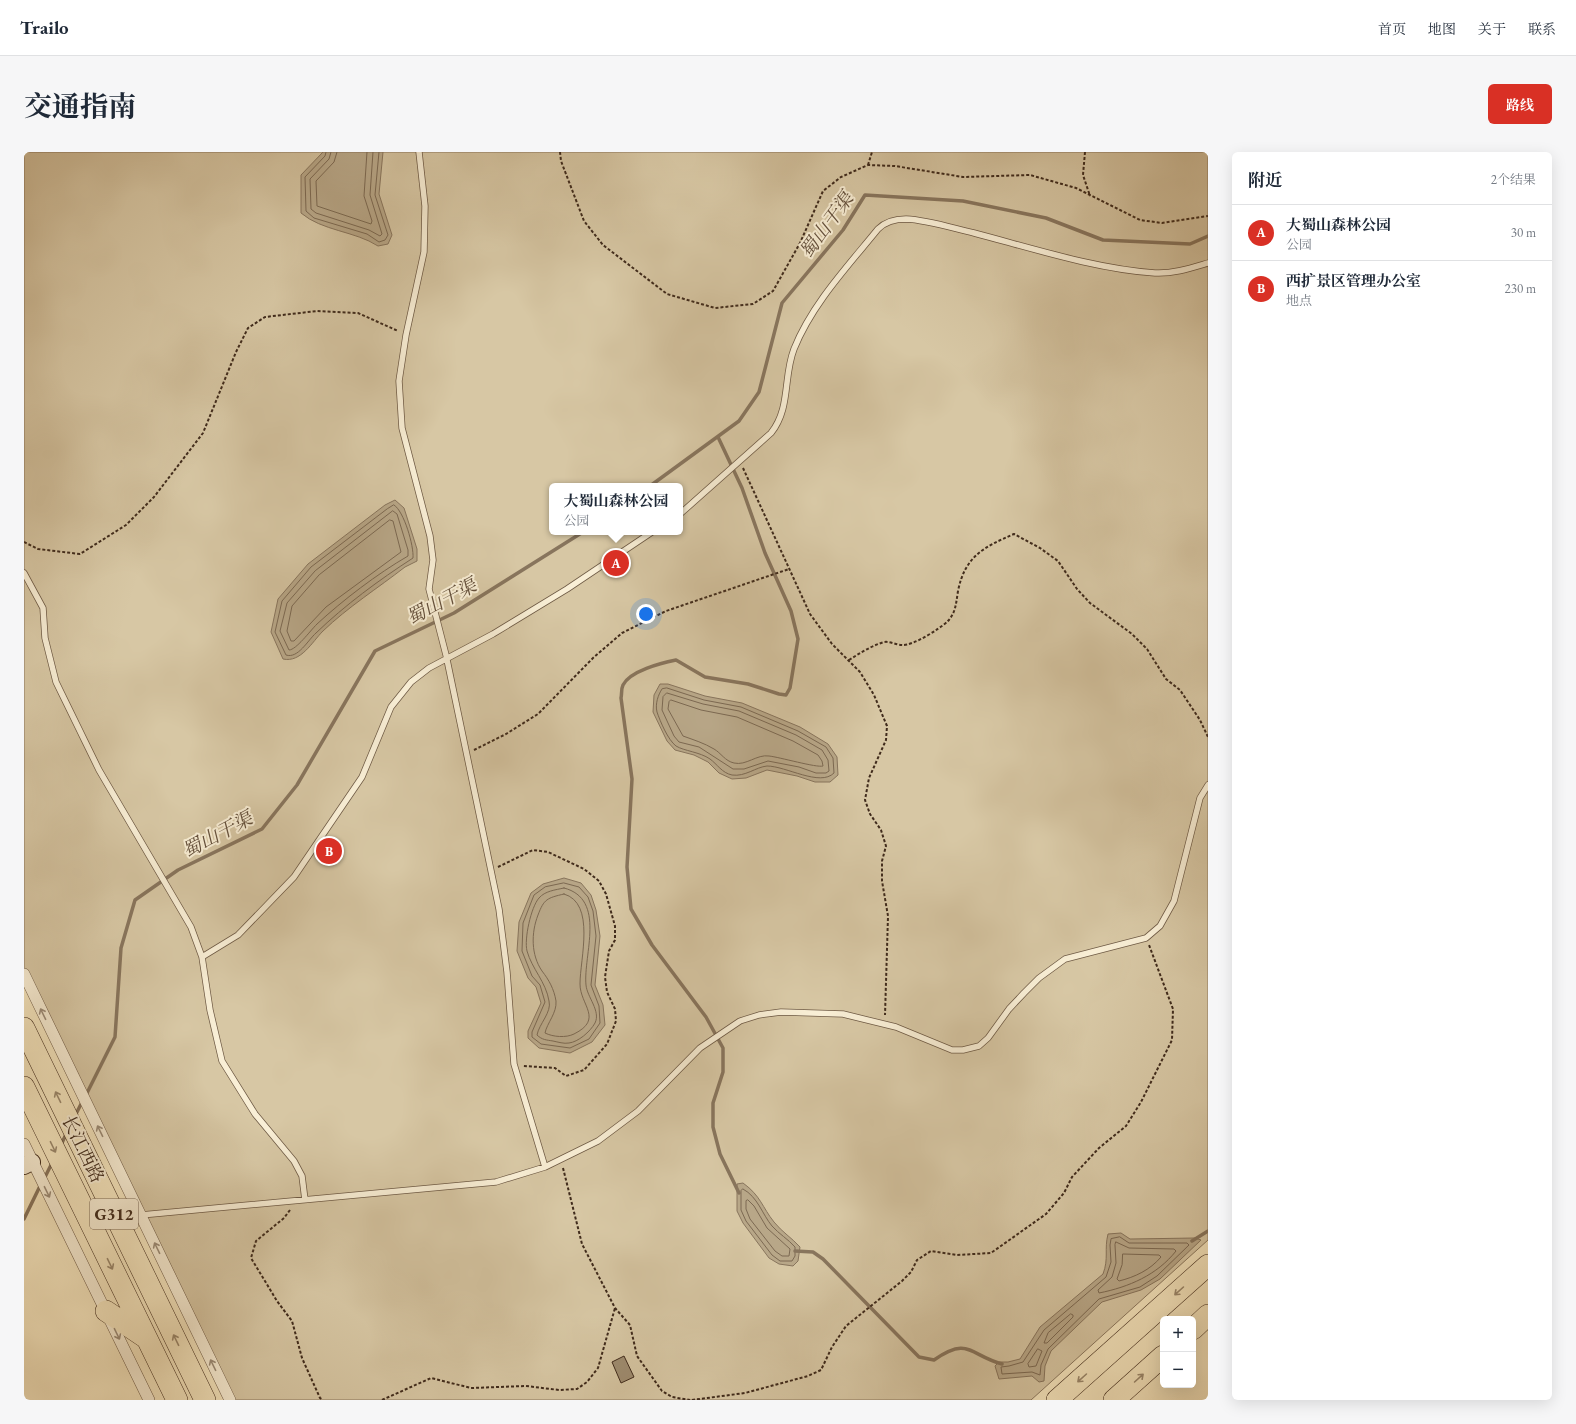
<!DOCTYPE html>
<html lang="zh">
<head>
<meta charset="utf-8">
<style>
	:root { --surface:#fff; --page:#f6f6f7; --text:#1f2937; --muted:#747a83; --line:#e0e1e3; --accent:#d93025 }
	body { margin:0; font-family:"EB Garamond","Noto Serif SC",serif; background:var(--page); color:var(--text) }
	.controls { position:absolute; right:12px; bottom:12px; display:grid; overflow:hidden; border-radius:6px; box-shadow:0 4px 16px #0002 }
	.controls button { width:36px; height:36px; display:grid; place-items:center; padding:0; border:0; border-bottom:1px solid var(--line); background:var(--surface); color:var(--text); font:20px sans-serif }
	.you { position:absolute; left:622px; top:462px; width:14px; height:14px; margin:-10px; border:3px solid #fff; border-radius:50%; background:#1a73e8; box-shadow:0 0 0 6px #1a73e833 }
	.badge { display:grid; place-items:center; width:26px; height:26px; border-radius:50%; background:var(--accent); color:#fff; font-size:13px; font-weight:700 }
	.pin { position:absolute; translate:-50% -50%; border:2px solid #fff; box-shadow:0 1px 4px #0006 }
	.popup { position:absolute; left:525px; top:331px; width:134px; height:52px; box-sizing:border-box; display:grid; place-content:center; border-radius:6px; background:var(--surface); filter:drop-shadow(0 1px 3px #0005); font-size:13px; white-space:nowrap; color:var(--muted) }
	.popup b { font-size:15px; color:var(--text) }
	.popup::after { content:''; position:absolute; left:50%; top:100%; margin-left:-8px; border:8px solid transparent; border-top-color:var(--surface) }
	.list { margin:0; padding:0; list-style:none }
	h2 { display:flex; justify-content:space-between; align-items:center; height:52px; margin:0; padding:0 16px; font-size:17px }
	h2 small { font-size:13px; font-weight:400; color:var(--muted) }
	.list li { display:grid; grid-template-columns:26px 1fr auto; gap:12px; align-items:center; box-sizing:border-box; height:56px; padding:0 16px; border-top:1px solid var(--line) }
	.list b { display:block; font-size:15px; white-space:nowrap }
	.list p { margin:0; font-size:13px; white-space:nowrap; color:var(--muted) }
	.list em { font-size:13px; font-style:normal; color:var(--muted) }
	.map { position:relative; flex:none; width:1184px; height:1248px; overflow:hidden; border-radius:6px }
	header { display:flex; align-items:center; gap:24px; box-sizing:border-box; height:56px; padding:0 20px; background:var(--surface); border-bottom:1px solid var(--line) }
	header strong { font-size:19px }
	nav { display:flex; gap:22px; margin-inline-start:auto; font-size:14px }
	.intro { display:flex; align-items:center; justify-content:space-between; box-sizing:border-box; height:96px; padding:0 24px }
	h1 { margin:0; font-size:28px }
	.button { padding:10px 18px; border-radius:6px; background:var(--accent); color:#fff; font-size:14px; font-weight:700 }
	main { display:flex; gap:24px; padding:0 24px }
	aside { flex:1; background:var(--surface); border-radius:6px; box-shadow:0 4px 16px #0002 }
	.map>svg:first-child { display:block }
	.green { fill:#d7c7a4; stroke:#8c7960; fill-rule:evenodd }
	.water { fill:#b8a788; stroke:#88755d }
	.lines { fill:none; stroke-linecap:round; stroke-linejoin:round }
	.shore { stroke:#7c6952; stroke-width:1 }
	.stream { stroke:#88755d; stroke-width:3.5 }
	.building { fill:#9f8d71; stroke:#402b1c }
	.lane-casing { stroke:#6e5a45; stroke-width:7 }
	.street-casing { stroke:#6e5a45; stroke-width:12 }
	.secondary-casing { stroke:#402b1c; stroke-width:18 }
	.highway-casing { stroke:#402b1c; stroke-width:22 }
	.path { stroke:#402b1c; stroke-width:2; stroke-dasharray:3 2; stroke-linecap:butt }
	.lane { stroke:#f9efd6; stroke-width:5.5 }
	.street { stroke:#f9efd6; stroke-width:11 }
	.secondary { stroke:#f9efd6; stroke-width:16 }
	.highway { stroke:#f6e7c0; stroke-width:21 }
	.oneway { stroke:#9c8d79 }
	.oneway2 { stroke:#9b896e }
	.labels { text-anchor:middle; stroke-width:4; stroke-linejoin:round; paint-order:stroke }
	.shield { fill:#f9efd6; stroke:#786654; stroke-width:1 }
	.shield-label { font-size:17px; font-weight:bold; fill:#402b1c }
	.street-label { font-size:18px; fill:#402b1c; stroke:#f9efd6 }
	.water-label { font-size:19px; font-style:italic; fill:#64503c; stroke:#f9efd6 }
</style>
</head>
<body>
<header>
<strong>Trailo</strong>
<nav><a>首页</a><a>地图</a><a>关于</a><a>联系</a></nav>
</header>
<div class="intro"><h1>交通指南</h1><a class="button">路线</a></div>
<main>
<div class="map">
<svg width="1184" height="1248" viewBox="0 0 1184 1248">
	<rect width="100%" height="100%" fill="#f6e7c0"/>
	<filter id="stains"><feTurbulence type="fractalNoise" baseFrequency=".005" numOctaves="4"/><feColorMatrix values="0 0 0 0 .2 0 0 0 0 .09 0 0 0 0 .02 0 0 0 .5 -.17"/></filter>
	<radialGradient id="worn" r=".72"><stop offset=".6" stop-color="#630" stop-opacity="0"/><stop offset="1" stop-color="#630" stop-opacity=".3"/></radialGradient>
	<path class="green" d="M0 0H1184V1088L1007 1248H206L0 822ZM528 334H656V380H528Z"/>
	<path class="water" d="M299 0H359L355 42 368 83 364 92 354 94C331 79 298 79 277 61V23Z
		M371 348 380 356 393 397V409L381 415C354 436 324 455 299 479 288 490 277 511 259 507L247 480 254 447 284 412 361 353Z
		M636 532H644L681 544 718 551 776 575 804 592 813 605 814 623 806 630H791L773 624 743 618 722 626 708 627 695 621 684 610 670 603 651 598 643 589 629 560 630 543Z
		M540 726 557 731 567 743 572 758 576 784 571 833 579 853 581 873 568 890 546 901 515 896 504 886V879L517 851 512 835 504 826 493 799 495 770 507 741 519 732Z
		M719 1031C737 1044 738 1055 750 1070 758 1080 768 1086 776 1095L774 1109 769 1114 755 1112 745 1106 719 1071 713 1059V1032Z
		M1097 1081 1106 1087 1171 1086 1177 1088 1136 1127 1117 1138 1078 1150 1027 1199 1021 1214 1020 1229 1015 1230 1008 1224 975 1227 971 1214 975 1210H984L996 1207 1016 1175 1079 1122C1085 1106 1080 1098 1084 1082Z"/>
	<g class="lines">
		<path class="shore" d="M302 0 301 4 281 25 282 59 290 66 343 82 355 90 361 88 364 83 351 43 355 0
			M307 0 305 7 286 27 287 57 292 61 345 78 356 84 358 82 346 43 349 0
			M313 0 310 10 292 29 293 54 347 72 348 69 340 44 343 0
			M370 353C380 359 390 394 389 406 355 428 321 453 292 481 284 488 274 507 262 503L251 480 258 449 287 415 363 357Z
			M369 359 373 362 384 398V404C353 422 319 448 293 472 286 479 272 498 265 498L256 479 263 451 291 419Z
			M366 368 369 369 377 400 302 455 270 489H267L263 479 268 454 295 423Z
			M643 536 680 548 717 555 774 579 802 595 809 606 810 621C796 635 762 614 743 614 732 615 721 625 708 623 698 621 693 612 686 607 676 600 660 599 652 594 644 588 636 569 633 560 631 552 634 543 638 537Z
			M643 541 679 552 715 559 772 583 798 598 804 608 805 619 802 621H792L775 615 744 609 720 617H709L675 595 655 590 650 584 638 558 639 545Z
			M647 548 677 558 713 565 769 589 794 603 798 609 799 614C793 616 755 605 745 604 733 602 722 614 710 611 701 609 697 601 690 597 680 591 670 588 659 584L644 557 645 550Z
			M540 731 555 735 564 745 569 759 572 784 567 833 575 854 576 871 565 887 546 896 517 892 508 885V880L521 850 516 833 508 824 498 799 499 771 510 743 521 735Z
			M540 736C583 747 559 803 562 833 563 845 577 859 571 871 566 880 554 890 545 891 540 892 534 890 529 889 523 888 518 888 513 883 515 872 528 860 525 849 522 830 508 817 503 799 500 787 507 755 515 746 521 739 531 738 540 736Z
			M540 742C572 751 556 807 556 832 556 853 580 867 550 882 542 886 529 885 521 881 523 871 533 861 532 849 530 837 525 828 518 819 507 803 507 781 514 763 520 747 523 746 540 742Z
			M719 1037C734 1045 738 1062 748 1074 755 1082 764 1087 771 1095V1104L768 1109H756L748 1103 722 1069 717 1058V1039Z
			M724 1048 730 1054 743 1076 766 1097 765 1104H758L751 1099 726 1067 722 1057V1049Z
			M1096 1085 1105 1091H1163L1165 1093 1133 1124 1116 1135 1075 1147 1024 1197 1017 1213 1016 1223 1008 1220 978 1222 977 1215 985 1214 999 1210 1020 1178 1082 1125 1087 1110 1086 1093 1087 1087Z
			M1092 1090 1105 1096 1150 1097 1152 1099C1133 1123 1105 1135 1075 1141L1074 1138 1088 1125 1092 1111 1091 1093Z
			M1099 1102 1135 1103 1137 1105C1126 1118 1111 1125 1095 1129L1093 1127 1098 1113Z
			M1047 1162 1049 1163V1165L1023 1191H1020L1024 1181Z
			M1014 1197 1018 1199 1012 1214 1005 1215 1004 1212Z"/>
		<path class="stream" d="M694 285 718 336 741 401 767 459 774 487 766 536 762 543 755 542 724 532 681 525 652 508C637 511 606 519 599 533 597 537 598 542 597 546L608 627 603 715 607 757 628 793 682 865 699 896V920L689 951V975L696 1002 715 1041
			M626 334 715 269 735 240 758 151 819 78 841 43 939 49 1022 66 1079 88 1166 92 1184 84
			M61 945 91 885 97 796 111 748 154 718 238 677 273 633 351 499 430 461 559 380
			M51 964 58 950
			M37 993 43 980
			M20 1027 29 1009
			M0 1067 17 1032
			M1168 1089 1184 1079
			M771 1099 789 1100 799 1107 895 1205 910 1208C945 1184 945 1203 978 1212"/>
	</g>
	<path class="building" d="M305 687 316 701 305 711 294 698Z
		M600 1204 610 1225 597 1231 588 1210Z"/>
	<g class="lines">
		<g class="lane-casing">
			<path id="lane" d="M395 0 401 54 400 100 382 183 375 229 378 276 406 384 409 408 405 437 422 503 475 757 483 820 490 912 521 1015
				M656 362 747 281C767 256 759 225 770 197 788 152 824 114 854 77 862 69 871 67 882 67 904 68 928 76 950 81 1007 96 1072 117 1131 121 1149 122 1167 116 1184 111
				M0 421 19 456 21 486 32 530 75 618 167 775 178 805 186 858 198 909 231 962 270 1009 278 1024 281 1048
				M178 805 214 783 270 725 338 625 367 555 387 530 405 516 469 482 543 437 628 380
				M117 1063 472 1030 521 1015 574 989 614 959 676 896 716 869 735 863 757 860 819 862 872 875 928 898H939L955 894 964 886 985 857 1000 841 1015 826 1041 807 1122 786 1136 774 1150 749 1176 646 1184 633"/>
		</g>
		<g class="street-casing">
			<path id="street" d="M0 822 206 1248
				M0 992 125 1248"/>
		</g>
		<g class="secondary-casing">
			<path id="secondary" d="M0 1014 8 1010"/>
		</g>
		<g class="highway-casing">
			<path id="highway" d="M0 876 181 1248
				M0 935 153 1248
				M82 1159 122 1186
				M1169 1177 1184 1163
				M1033 1248 1184 1113
				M1090 1248 1139 1204"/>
		</g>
		<path class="path" d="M536 0 537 9 560 69 579 93 643 142 691 156 729 152 749 139 776 91 799 39 817 25 844 13 871 14 939 25 1006 23 1052 36 1116 68 1138 71 1184 64
			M1061 0 1059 23 1066 44
			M844 13 848 0
			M719 316 786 462 808 492 836 520 850 543 863 574 862 588 845 626 841 648 846 662 857 678 862 694 858 709V729L864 764 861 863
			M0 390 14 397 56 402 102 373 130 345 179 281 212 200 224 176 241 165 293 159 334 161 374 179
			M825 508C836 501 847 494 860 490 866 489 872 493 878 493 889 494 915 477 923 470 932 461 932 451 934 439 941 404 960 395 990 382L1016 396 1034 409 1053 437 1066 451 1108 482 1123 497 1142 527 1156 538 1176 568 1184 585
			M450 598 482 582 514 562 569 506 598 481 642 459 765 417
			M474 715 509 698 524 700 560 717 575 729 582 742 591 774V788L585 799 581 825 583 840 591 857 592 869 583 892 560 918 542 924 531 916 499 914
			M539 1016 558 1092 591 1156 606 1173 613 1204 638 1239 648 1245 666 1248
			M266 1058 260 1066 232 1089 227 1106 253 1149 268 1169 278 1206 296 1246 299 1248
			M358 1248 407 1226 447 1236 502 1234 535 1238 553 1237 563 1230 574 1216 591 1156
			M668 1248 721 1241 784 1224 797 1218 808 1195 822 1174 878 1129 887 1120 893 1108 907 1099 933 1103 967 1101 1022 1062 1040 1041 1048 1025 1075 996 1102 974 1117 950 1148 888 1149 857 1125 793"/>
		<use href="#lane" class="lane"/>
		<use href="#street" class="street"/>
		<use href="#secondary" class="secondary"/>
		<use href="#highway" class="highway"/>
	</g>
	<defs><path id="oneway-shaft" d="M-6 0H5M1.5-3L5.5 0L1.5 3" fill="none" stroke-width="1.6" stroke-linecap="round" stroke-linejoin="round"/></defs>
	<g class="oneway">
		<use href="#oneway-shaft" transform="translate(19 862) rotate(-116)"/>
		<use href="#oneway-shaft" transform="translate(76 979) rotate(-116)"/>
		<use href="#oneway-shaft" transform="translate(23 1040) rotate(64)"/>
		<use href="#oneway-shaft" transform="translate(133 1096) rotate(-116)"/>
		<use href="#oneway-shaft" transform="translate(93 1182) rotate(64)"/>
		<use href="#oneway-shaft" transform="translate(189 1213) rotate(-116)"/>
	</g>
	<g class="oneway2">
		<use href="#oneway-shaft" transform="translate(34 945) rotate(-116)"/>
		<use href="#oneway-shaft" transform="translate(29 995) rotate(64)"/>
		<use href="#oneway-shaft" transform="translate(86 1112) rotate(64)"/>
		<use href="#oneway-shaft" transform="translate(1155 1139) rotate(138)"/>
		<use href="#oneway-shaft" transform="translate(152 1188) rotate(-116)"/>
		<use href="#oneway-shaft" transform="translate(1058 1226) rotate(138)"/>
		<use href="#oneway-shaft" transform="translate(1115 1226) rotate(-42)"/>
	</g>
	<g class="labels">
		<rect class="shield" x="66" y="1047" width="48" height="30" rx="3"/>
		<g class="shield-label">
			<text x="90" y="1068">G312</text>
		</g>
		<g class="street-label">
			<text transform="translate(59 997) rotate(64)" y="6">长江西路</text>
		</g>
		<g class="water-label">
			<text transform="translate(802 73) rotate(-54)" y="7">蜀山干渠</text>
			<text transform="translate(417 449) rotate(-28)" y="7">蜀山干渠</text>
			<text transform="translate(193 682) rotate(-28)" y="7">蜀山干渠</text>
		</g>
	</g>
	<rect width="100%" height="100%" filter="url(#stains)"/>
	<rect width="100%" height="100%" fill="url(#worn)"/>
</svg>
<div class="controls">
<button>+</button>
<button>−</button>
</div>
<div class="you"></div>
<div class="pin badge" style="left:592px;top:411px">A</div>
<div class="popup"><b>大蜀山森林公园</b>公园</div>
<div class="pin badge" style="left:305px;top:699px">B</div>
</div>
<aside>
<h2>附近<small>2个结果</small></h2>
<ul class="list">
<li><span class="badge">A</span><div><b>大蜀山森林公园</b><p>公园</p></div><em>30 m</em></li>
<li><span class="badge">B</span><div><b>西扩景区管理办公室</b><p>地点</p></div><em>230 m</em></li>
</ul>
</aside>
</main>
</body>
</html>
